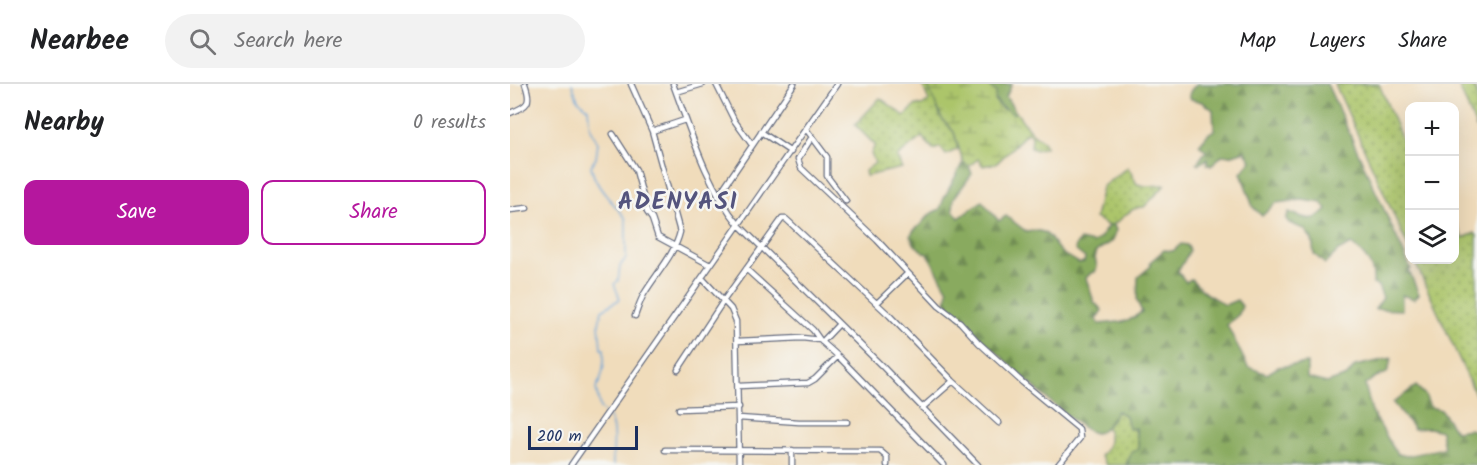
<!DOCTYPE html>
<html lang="en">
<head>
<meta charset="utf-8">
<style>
	:root { --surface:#fff; --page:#f2f2f2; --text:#202124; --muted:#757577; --line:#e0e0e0; --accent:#b5179e }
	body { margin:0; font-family:Kalam,sans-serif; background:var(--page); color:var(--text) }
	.controls { position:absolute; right:18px; top:18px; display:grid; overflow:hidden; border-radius:12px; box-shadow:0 6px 24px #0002 }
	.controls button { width:54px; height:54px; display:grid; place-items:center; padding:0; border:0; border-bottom:2px solid var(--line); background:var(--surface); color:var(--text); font:30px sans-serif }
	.scale { position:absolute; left:18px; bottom:15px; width:110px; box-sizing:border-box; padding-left:6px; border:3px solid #1b2f5e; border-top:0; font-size:16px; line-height:21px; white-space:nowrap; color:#1b2f5e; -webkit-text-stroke:4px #f6f6f2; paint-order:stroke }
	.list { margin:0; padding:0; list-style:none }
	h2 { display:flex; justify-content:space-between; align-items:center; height:78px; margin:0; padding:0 24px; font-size:26px }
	h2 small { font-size:20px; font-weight:400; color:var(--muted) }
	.actions { display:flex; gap:12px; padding:18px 24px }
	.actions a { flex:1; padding:14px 0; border:2px solid var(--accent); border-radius:12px; text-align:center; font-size:21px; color:var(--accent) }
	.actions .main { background:var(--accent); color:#fff }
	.icon { flex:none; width:33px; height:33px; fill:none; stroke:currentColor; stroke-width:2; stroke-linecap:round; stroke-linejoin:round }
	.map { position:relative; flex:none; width:967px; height:381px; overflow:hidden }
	header { display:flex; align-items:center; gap:36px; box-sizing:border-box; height:84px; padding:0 30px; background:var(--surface); border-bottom:2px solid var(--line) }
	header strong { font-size:28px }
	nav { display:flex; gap:33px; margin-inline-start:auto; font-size:21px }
	.search { width:420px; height:54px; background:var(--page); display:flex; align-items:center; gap:15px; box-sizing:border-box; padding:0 21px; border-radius:33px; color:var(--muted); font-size:22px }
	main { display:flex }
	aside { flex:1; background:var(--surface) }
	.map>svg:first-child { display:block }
	.grass { fill:url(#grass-dots); stroke:#647a64; stroke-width:1.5 }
	.forest { fill:url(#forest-firs); stroke:#526c5e; stroke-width:1.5 }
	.wetland { fill:url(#wetland-marsh); stroke:#647a64; stroke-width:1.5 }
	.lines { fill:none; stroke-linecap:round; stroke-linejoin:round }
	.stream { stroke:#64a2d6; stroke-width:1.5 }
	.minor-casing { stroke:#666c7f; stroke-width:7 }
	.minor { stroke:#fff; stroke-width:4.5 }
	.labels { text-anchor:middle; stroke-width:5; stroke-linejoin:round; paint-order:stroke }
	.district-label { font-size:24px; font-weight:bold; letter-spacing:1.5px; fill:#54547d; stroke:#f6f6f2 }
</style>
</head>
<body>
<header>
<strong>Nearbee</strong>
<div class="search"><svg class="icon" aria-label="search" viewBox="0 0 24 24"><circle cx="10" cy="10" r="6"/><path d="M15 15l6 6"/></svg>Search here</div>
<nav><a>Map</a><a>Layers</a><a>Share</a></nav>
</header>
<main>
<aside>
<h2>Nearby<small>0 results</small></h2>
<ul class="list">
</ul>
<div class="actions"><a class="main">Save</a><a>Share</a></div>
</aside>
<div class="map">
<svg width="967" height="381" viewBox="0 0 967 381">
	<defs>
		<pattern id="grass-dots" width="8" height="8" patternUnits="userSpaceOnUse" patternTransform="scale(1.5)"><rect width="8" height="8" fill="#acc56b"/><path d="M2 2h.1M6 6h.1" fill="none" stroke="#8ba05b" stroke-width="1.8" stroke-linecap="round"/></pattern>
		<pattern id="forest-firs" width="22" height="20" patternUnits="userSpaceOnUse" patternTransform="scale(1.5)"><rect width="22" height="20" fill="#89aa5f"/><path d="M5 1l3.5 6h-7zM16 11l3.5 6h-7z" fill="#6f8b52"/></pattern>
		<pattern id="wetland-marsh" width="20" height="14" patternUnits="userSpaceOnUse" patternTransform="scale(1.5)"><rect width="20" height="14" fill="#acc56b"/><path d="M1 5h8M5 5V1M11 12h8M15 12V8" fill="none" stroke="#8ba05b"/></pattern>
	</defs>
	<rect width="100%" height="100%" fill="#f6f6f2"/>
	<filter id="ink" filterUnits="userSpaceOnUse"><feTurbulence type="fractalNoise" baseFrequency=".0167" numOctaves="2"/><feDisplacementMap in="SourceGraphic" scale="12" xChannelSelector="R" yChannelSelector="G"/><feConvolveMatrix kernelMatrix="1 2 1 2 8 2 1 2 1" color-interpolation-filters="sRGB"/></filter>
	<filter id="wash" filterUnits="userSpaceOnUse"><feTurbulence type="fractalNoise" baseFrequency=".008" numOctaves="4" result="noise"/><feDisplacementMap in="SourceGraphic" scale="24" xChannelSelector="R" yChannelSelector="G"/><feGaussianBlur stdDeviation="1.35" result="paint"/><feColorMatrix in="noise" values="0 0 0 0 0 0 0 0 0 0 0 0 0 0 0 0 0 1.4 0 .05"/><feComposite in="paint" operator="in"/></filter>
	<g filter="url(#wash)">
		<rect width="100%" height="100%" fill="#f0dcbb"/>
		<path class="grass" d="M412 0H417L432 35 444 48 448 65 436 71 430 63 424 66 412 53 387 73 392 84 356 92 355 87 365 79 361 70 365 61 345 41 370 14 395 32 406 21 412 22 419 17Z
			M825 0H869L899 73V165Z
			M948 0H962L967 10V46Z
			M618 83 627 100 636 102 655 101 634 123C617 122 612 140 598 142L585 134 592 103Z
			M945 137 953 154 965 149 967 152V314L904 176H944Z
			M607 326C625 338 626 345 629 365L622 368 616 381H596L590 372C599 362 602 356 596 343Z"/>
		<path class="forest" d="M477 0H502L496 13 506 28 503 30C488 24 484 14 477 0Z
			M687 0H817L901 185 899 187 909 210 904 215 892 211V226L865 225 873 214 868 202 863 200C865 182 854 169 841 160L828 167 815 180 804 170 802 155 794 145 779 139 776 135 779 128C795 134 803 140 817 126L812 119 792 116 766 119 752 132 743 123 731 89 741 77 735 67 720 72 712 71 701 82 697 80V75L689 80 687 79 696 67 689 61 698 50 704 46 703 26 692 18 681 15 679 11 681 6Z
			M453 78 459 82 462 90 444 114 443 126 449 134 472 117 489 137 496 132 517 148C541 142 539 158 552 169 557 173 564 176 569 179L574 178 575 174 565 166 566 161 570 156 583 159 590 154 598 142 604 141 606 146 603 157 587 167 585 174 587 183 585 188 581 189 576 194 584 218 592 226 586 235 589 240 618 237 632 228 627 217 628 193 641 182 640 178 654 166 663 167 671 160 677 161 680 166 668 188 676 198 681 195 695 209 715 221 727 216 732 222 729 230 717 241 738 283 757 290 768 283 797 279V294L817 299 837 292 845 282 882 274 877 289 864 294 855 301 862 328 887 370 897 372 934 364 931 347 920 344 904 345 883 319 906 302 915 311 920 323 931 326 945 347 960 345 967 348V381H616L622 368 629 365 626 344 619 345 616 332 607 327C602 335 596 348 585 349 569 350 454 237 436 219L438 206 418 171 405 161 400 152C403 146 405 145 410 141 418 132 418 130 430 125L434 114Z"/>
		<path class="wetland" d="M417 0H477L486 8 485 17 492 25 497 26 503 30 506 28 521 48 534 58 535 63 526 66 521 64 522 52 517 49 487 79 473 82 468 75 459 82 453 78 444 48 432 35Z"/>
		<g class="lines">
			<path class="stream" d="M62 0 68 16 78 24 80 45 88 59 86 74 81 82C85 105 103 117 116 135V174L110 182 108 197 104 200 110 215 92 226 89 239 91 265H94C94 281 94 291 86 304L90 324 95 329
				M98 332C107 345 102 366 103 381"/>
		</g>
	</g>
	<g filter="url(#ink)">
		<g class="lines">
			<g class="minor-casing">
				<path id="minor" d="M121 0 142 47 170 148C165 170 146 190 134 210 130 217 128 224 125 232
					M163 0C181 48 196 101 229 141L373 283 468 381
					M206 0 224 36 242 61
					M166 8 193 0
					M0 29C18 22 22 19 15 0
					M296 45 317 73V92L336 117
					M142 47 175 36
					M251 48 281 68
					M103 50 126 86 137 128 142 135 148 153 200 181
					M302 53 288 75 291 84 367 156 429 222 450 238 469 259 512 298 569 345 570 354 548 381
					M208 112 284 0
					M0 126 17 124
					M236 185 303 246 310 256
					M192 194 221 225 226 237 229 381
					M367 219 398 189
					M227 257 292 254 310 256 328 272 434 381
					M312 258 329 240
					M168 286 214 216 272 135H276L379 231 443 297 489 339
					M229 302 298 299 305 295 328 272
					M412 324 443 297
					M169 325 229 323
					M229 334 289 338H337
					M155 366 370 367 377 373V381
					M61 381 327 0
					M282 381V366"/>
			</g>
			<use href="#minor" class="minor"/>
		</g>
	</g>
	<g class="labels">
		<g class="district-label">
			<text x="168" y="125">ADENYASI</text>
		</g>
	</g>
</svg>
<div class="controls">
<button>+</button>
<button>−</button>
<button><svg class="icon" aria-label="layers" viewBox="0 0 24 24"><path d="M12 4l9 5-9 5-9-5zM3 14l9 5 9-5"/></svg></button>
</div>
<div class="scale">200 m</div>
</div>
</main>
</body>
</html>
